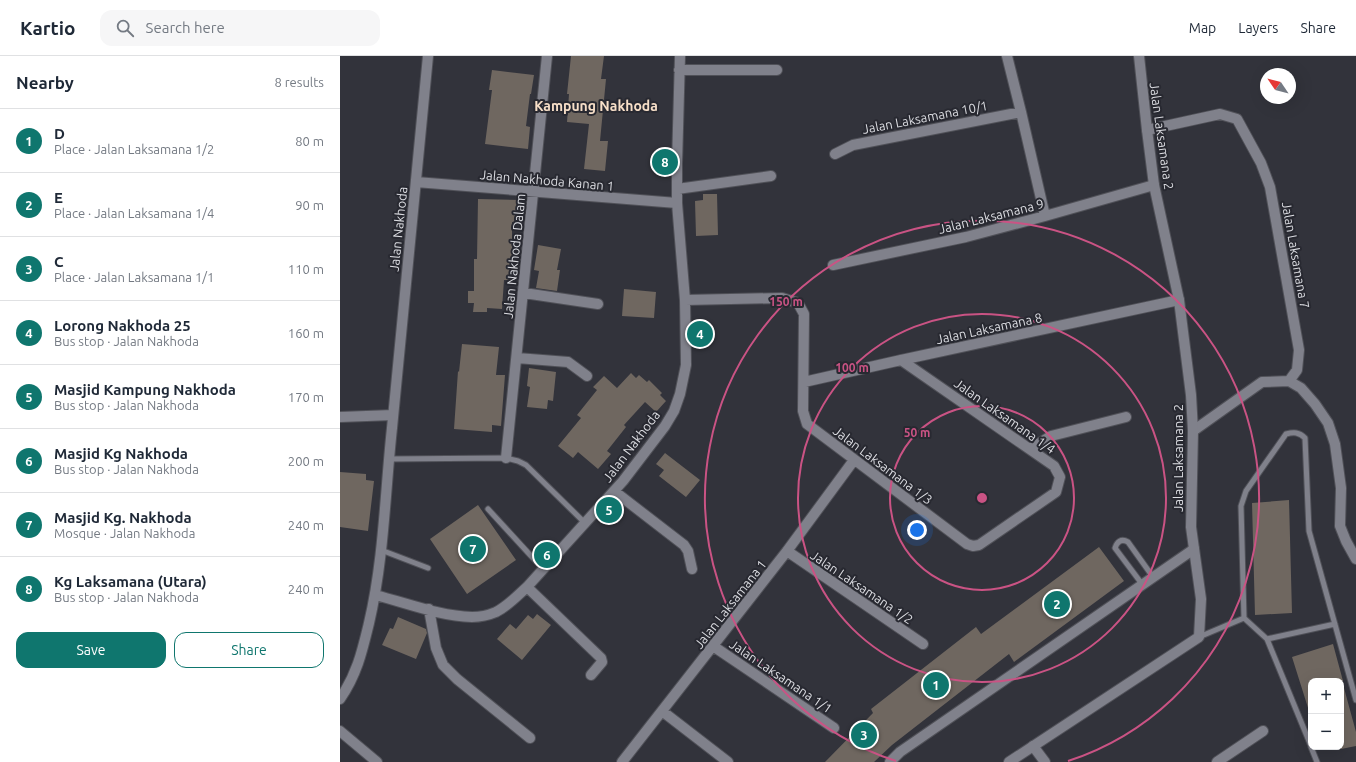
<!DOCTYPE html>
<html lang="en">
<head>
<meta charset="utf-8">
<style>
	:root { --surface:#fff; --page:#f6f6f7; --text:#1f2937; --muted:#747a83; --line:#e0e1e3; --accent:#0f766e }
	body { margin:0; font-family:Ubuntu,sans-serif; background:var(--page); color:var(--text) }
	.controls { position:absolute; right:12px; bottom:12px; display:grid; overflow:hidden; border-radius:8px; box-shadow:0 4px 16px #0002 }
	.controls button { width:36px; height:36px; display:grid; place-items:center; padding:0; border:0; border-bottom:1px solid var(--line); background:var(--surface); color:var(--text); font:20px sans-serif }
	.compass { position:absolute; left:920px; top:12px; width:36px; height:36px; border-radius:50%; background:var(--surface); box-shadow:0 4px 16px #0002; rotate:305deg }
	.you { position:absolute; left:577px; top:474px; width:14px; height:14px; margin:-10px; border:3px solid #fff; border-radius:50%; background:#1a73e8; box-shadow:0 0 0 6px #1a73e833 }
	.badge { display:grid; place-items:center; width:26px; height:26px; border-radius:50%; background:var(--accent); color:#fff; font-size:13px; font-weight:700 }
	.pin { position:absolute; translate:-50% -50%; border:2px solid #fff; box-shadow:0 1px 4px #0006 }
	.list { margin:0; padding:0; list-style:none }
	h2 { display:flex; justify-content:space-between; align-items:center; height:52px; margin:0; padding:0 16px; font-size:17px }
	h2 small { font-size:13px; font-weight:400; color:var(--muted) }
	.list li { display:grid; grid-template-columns:26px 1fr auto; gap:12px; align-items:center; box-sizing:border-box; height:64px; padding:0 16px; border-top:1px solid var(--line) }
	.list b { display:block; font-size:15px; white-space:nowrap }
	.list p { margin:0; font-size:13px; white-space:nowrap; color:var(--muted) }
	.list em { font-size:13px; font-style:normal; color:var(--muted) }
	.actions { display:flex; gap:8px; padding:12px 16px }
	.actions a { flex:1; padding:9px 0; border:1px solid var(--accent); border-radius:12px; text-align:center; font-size:14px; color:var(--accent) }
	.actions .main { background:var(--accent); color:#fff }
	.icon { flex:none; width:22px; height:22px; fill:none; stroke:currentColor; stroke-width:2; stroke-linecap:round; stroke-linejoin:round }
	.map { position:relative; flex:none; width:1016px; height:706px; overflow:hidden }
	header { display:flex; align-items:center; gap:24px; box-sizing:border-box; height:56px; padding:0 20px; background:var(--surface); border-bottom:1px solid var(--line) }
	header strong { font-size:19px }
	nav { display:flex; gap:22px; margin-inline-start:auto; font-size:14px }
	.search { width:280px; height:36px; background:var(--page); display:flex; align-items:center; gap:10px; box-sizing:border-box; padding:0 14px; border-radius:12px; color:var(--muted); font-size:15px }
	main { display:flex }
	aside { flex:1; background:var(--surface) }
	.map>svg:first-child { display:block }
	.building { fill:#6f6760 }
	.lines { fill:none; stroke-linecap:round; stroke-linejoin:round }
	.service-casing { stroke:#505158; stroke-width:7 }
	.minor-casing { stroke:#505158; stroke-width:12 }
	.tertiary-casing { stroke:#505158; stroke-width:12 }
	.service { stroke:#80818b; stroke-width:5 }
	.minor { stroke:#80818b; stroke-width:10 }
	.tertiary { stroke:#80818b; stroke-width:10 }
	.ring { fill:none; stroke:#ca5384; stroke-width:2 }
	.labels { text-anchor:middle; stroke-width:4; stroke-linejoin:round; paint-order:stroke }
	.street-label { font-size:13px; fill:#dcdde2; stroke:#282931 }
	.neighbourhood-label { font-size:14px; font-weight:bold; fill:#f7dfc8; stroke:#282931 }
	.centre { fill:#ca5384; stroke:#282931; stroke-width:2 }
	.ring-label { font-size:12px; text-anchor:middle; font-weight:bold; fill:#ca5384; stroke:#282931; stroke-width:4; stroke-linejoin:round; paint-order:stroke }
</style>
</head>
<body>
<header>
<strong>Kartio</strong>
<div class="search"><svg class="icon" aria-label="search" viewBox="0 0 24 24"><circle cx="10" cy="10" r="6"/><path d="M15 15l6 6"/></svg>Search here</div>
<nav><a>Map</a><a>Layers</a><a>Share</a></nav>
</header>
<main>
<aside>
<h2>Nearby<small>8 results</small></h2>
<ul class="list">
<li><span class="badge">1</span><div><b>D</b><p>Place · Jalan Laksamana 1/2</p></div><em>80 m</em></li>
<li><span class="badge">2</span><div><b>E</b><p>Place · Jalan Laksamana 1/4</p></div><em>90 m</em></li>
<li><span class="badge">3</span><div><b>C</b><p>Place · Jalan Laksamana 1/1</p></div><em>110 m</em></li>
<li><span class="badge">4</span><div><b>Lorong Nakhoda 25</b><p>Bus stop · Jalan Nakhoda</p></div><em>160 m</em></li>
<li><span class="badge">5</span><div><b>Masjid Kampung Nakhoda</b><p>Bus stop · Jalan Nakhoda</p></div><em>170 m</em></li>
<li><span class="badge">6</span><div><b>Masjid Kg Nakhoda</b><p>Bus stop · Jalan Nakhoda</p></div><em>200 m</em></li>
<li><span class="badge">7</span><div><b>Masjid Kg. Nakhoda</b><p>Mosque · Jalan Nakhoda</p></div><em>240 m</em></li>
<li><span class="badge">8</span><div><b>Kg Laksamana (Utara)</b><p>Bus stop · Jalan Nakhoda</p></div><em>240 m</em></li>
</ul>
<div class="actions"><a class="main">Save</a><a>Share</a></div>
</aside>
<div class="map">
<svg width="1016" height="706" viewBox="0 0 1016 706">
	<rect width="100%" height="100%" fill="#32333b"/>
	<path class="building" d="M231 0H264L261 23H266L260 85H268L265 115 244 113 249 68 227 66 229 38H227Z
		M152 14 194 19 191 38H190L186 70 190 71 188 93 145 88 152 34H149Z
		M363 138H377L378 179 356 180 355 145 363 144Z
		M138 143 181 144 180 166H172V224H164L162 253 147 252V256H133L134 247H128V235H134V203H137Z
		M198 189 221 193 217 214H220L217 235 196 232 199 215 194 214Z
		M284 233 316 236 314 262 282 260Z
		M122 288 159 291 156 319H165L161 370 152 369V376L114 373 118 315 119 316Z
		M189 312 216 316 213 345 208 344 207 353 187 351 190 331 187 330Z
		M291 317 296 322 299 319 307 326 309 324 322 337 320 339 326 345 316 356 305 346 284 369 286 371 267 395 271 398 258 413 238 396 233 402 218 390 241 362 237 359 257 334 253 331 264 320 277 332Z
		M325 397 360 424 346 441 319 420 324 414 316 408Z
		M0 416 26 418V424L34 425 28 475 0 471Z
		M949 444 952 557 915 559 912 447Z
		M138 449 176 504 127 538 90 483Z
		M759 491 784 525 674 606 669 598 552 689 534 706H485L533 657 531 653 636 571 641 578Z
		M197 558 211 569 182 604 157 583 170 568 176 573 188 559 193 563Z
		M58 561 86 573 87 577 76 603 42 589 50 572 53 573Z
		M993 588 1003 625H971V655H969L952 601Z
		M1001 632H1004L1016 676V690L1001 693Z"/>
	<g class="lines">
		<g class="service-casing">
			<path id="service" d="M49 403 166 402 178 405 186 409 245 467
				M148 453 203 513
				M41 494 88 512
				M802 528 775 492C777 486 781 482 788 486L813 521
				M859 581 904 562
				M927 583 995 568
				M971 690 927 583 904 562 901 450 906 435 946 378C954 376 959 376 965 382L969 475 1016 644
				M971 691 977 706"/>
		</g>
		<g class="minor-casing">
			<path id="minor" d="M667 0 681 56 705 160
				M339 14H437
				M807 74 880 58 897 63 921 107 930 131 959 294 957 314 949 325 922 326 853 375
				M495 98 513 89 681 56
				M76 126 337 147
				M337 133 431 120
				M493 209 626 181 705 160 814 129
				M184 237 258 248
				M345 244 442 242 458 247 464 258 463 355 467 368 627 488 633 490 639 489 716 436 720 421 714 410 561 304
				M177 302 228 306 247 320
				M949 325 961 332 975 348 988 367 995 388 1001 432 1000 470 1006 485 1016 503
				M464 326 561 304 839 244
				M0 361 53 359
				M690 393 711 380 786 361
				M166 402 207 0
				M274 435 344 489 348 495 352 513
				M447 495 583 588
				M187 531 261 602 262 606 251 619
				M35 539C67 547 99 560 132 561 139 561 149 559 156 556 168 550 178 539 187 531L283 425 325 370 334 355 340 338 346 309 345 244 337 147V108L340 0
				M89 553 96 592 103 609 117 623 190 682
				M373 590 494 672
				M0 643C17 618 22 596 29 567 44 503 45 437 52 372 64 248 76 124 88 0
				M322 655 388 706
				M0 675 37 706
				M693 690 705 706
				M282 706 447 495 514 404
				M550 706 560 696 854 493
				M877 706 923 675"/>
		</g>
		<g class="tertiary-casing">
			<path id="tertiary" d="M669 706 859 581 861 543 851 471 853 375 851 339 839 244 814 129 807 74 799 0"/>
		</g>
		<use href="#service" class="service"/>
		<use href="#minor" class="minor"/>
		<use href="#tertiary" class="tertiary"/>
	</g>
	<g class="ring">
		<circle cx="642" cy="442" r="92"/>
		<circle cx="642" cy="442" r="184"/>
		<path d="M556 705A277 277 0 1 1 728 705"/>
	</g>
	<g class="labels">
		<g class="street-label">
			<text transform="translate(585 61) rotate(-11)" y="5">Jalan Laksamana 10/1</text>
			<text transform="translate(822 80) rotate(82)" y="5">Jalan Laksamana 2</text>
			<text transform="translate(207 124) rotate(5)" y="5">Jalan Nakhoda Kanan 1</text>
			<text transform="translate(651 160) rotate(-14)" y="5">Jalan Laksamana 9</text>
			<text transform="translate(58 173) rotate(-84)" y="5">Jalan Nakhoda</text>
			<text transform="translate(956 199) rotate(80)" y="5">Jalan Laksamana 7</text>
			<text transform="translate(174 200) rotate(-84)" y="5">Jalan Nakhoda Dalam</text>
			<text transform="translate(649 272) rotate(-12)" y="5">Jalan Laksamana 8</text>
			<text transform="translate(665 360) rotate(35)" y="5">Jalan Laksamana 1/4</text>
			<text transform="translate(291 390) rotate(-53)" y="5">Jalan Nakhoda</text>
			<text transform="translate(838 402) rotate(-90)" y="5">Jalan Laksamana 2</text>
			<text transform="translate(543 409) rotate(37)" y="5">Jalan Laksamana 1/3</text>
			<text transform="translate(522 531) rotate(34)" y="5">Jalan Laksamana 1/2</text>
			<text transform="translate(390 548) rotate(-52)" y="5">Jalan Laksamana 1</text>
			<text transform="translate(441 620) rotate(34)" y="5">Jalan Laksamana 1/1</text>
		</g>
		<g class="neighbourhood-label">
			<text x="256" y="55">Kampung Nakhoda</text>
		</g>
	</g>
	<circle cx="642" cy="442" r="6" class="centre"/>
	<g class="ring-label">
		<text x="446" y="250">150 m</text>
		<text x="512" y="316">100 m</text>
		<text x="577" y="381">50 m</text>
	</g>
</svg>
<div class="controls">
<button>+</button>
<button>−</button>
</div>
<svg class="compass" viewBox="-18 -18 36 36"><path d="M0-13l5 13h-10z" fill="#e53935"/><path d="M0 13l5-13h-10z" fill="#747a83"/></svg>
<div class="you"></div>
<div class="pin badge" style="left:596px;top:629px">1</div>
<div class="pin badge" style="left:717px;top:548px">2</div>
<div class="pin badge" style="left:524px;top:679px">3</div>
<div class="pin badge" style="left:360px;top:278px">4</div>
<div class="pin badge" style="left:269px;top:454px">5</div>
<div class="pin badge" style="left:207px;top:499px">6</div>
<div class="pin badge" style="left:133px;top:493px">7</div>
<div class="pin badge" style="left:325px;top:106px">8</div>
</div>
</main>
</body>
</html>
